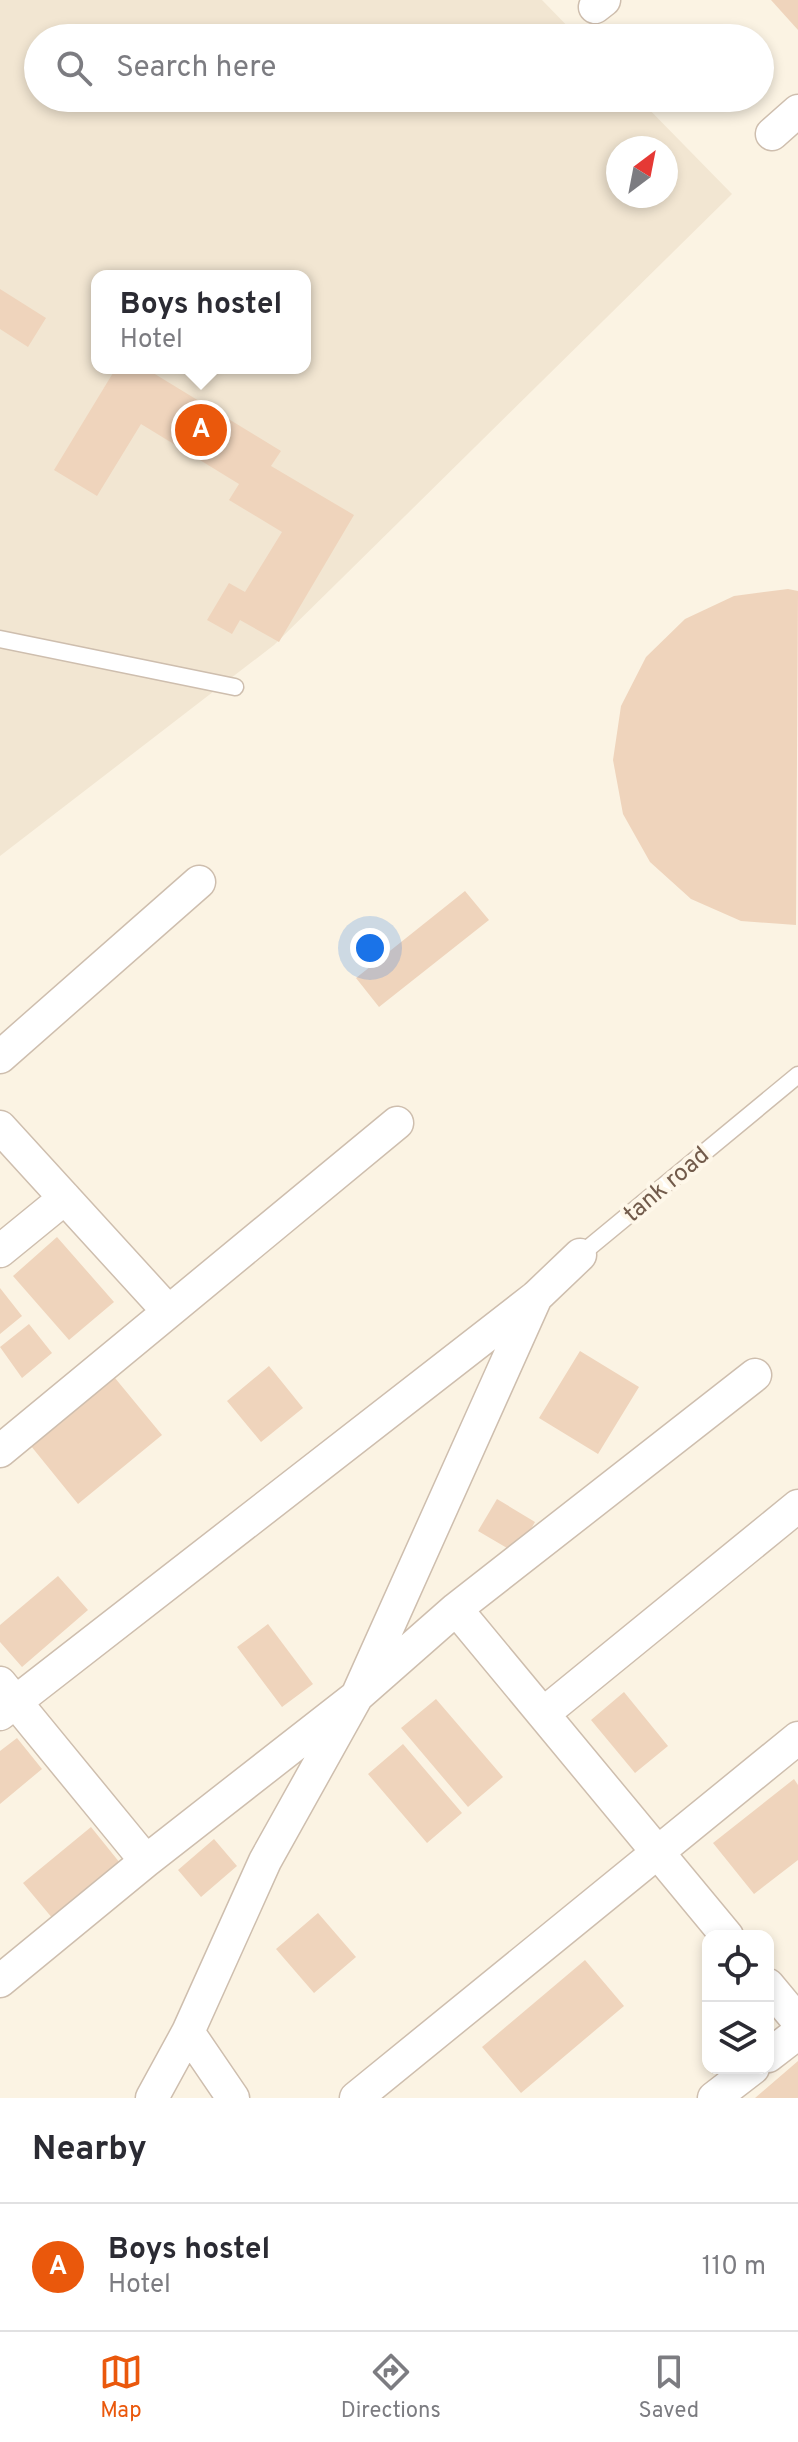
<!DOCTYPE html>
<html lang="en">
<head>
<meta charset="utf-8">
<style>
	:root { --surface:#fff; --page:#f2f2f3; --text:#2b2b33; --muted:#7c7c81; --line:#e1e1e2; --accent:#ea580c }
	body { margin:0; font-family:Overpass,sans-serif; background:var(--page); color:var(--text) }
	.controls { position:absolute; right:24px; bottom:24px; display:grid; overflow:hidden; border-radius:16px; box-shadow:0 4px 12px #0003 }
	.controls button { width:72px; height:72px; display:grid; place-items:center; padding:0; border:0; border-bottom:2px solid var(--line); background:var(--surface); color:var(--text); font:40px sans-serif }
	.compass { position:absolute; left:606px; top:136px; width:72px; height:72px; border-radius:50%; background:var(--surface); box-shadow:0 4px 12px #0003; rotate:32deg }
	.you { position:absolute; left:370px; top:948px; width:28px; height:28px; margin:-20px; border:6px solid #fff; border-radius:50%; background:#1a73e8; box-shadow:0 0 0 12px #1a73e833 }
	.badge { display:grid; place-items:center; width:52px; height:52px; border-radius:50%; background:var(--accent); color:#fff; font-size:26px; font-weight:700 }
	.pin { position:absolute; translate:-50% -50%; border:4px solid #fff; box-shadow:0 2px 8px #0006 }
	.popup { position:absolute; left:91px; top:270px; width:220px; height:104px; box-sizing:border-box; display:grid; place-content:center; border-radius:16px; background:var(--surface); filter:drop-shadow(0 2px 6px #0005); font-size:26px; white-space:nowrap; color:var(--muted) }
	.popup b { font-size:30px; color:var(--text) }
	.popup::after { content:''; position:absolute; left:50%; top:100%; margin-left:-16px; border:16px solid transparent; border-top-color:var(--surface) }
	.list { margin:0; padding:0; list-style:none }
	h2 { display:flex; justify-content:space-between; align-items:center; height:104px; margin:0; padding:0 32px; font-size:34px }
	h2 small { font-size:26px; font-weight:400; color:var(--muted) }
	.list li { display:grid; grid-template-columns:52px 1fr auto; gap:24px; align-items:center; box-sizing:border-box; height:128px; padding:0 32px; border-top:2px solid var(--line) }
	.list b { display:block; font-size:30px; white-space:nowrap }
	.list p { margin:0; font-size:26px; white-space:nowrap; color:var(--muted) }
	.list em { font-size:26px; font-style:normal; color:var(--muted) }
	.icon { flex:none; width:44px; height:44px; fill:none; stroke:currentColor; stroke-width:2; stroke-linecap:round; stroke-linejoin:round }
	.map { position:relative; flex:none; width:798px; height:2098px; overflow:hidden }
	.search { position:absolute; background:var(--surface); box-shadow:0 4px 12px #0003; left:24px; right:24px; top:24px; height:88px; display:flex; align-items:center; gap:20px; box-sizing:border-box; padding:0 28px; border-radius:44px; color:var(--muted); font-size:30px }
	.sheet { height:232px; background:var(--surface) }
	nav { display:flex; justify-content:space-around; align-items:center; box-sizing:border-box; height:112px; border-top:2px solid var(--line); background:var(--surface); font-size:22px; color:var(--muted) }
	nav a { display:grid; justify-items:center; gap:4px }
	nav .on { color:var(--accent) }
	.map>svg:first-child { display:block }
	.residential { fill:#f2e6d2; fill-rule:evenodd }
	.building { fill:#efd4bc }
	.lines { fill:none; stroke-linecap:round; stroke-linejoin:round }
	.service-casing { stroke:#cebeae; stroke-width:19 }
	.minor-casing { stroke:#cebeae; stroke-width:35 }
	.service { stroke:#fff; stroke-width:16 }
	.minor { stroke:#fff; stroke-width:32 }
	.labels { text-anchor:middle; stroke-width:8; stroke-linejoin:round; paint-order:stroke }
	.street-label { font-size:24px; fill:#725b4b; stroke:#fef7e9 }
</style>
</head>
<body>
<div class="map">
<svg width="798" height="2098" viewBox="0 0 798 2098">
	<rect width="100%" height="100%" fill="#fbf3e3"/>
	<path class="residential" d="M0 0H542L579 38H38V98H638L732 194 274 645 0 856ZM618 148H666V196H618ZM97 276H305V368H97Z"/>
	<path class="building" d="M771 0H798V30Z
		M0 289 46 318 28 347 0 329Z
		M116 368H145L281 451 271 466 354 515 279 642 240 620 232 634 207 620 229 583 245 592 282 532 229 500 239 484 141 424 97 496 54 470Z
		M788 589 798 591 796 925 741 921 691 899 650 862 623 814 613 760 621 706 646 657 685 619 734 596Z
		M465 891 489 920 379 1007 356 978Z
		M57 1237 114 1302 69 1340 13 1276Z
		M0 1288 22 1316 0 1334Z
		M29 1324 52 1353 22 1378 0 1347Z
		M580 1351 639 1387 598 1454 539 1418Z
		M269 1366 303 1408 261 1442 227 1401Z
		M115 1378 162 1435 78 1504 31 1446Z
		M497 1499 535 1522 517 1554 478 1531Z
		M58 1576 88 1610 22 1667 0 1642V1625Z
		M268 1624 313 1684 282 1707 237 1647Z
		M624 1692 668 1746 635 1773 591 1720Z
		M436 1699 503 1777 468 1807 401 1728Z
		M17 1738 42 1769 0 1804V1751Z
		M403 1744 462 1813 427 1843 368 1774Z
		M794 1779 798 1785V1860L754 1894 713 1843Z
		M91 1827 120 1863 53 1919 23 1883Z
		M214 1839 237 1866 201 1897 178 1870Z
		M318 1913 356 1957 314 1993 276 1949Z
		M585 1960 624 2006 521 2093 482 2047Z
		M798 2061V2098H755Z"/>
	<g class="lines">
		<g class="service-casing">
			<path id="service" d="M0 639 235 687
				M580 1255 798 1075"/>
		</g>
		<g class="minor-casing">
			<path id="minor" d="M595 7 604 0
				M772 134 798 111
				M0 1057 199 882
				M0 1127 168 1311
				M0 1251 65 1198
				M0 1451 397 1123
				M456 1609 727 1936
				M0 1683 146 1861
				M0 1714 536 1297 580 1255
				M543 1714 798 1506
				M0 1981 146 1861 357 1696 456 1609 755 1375
				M768 1985 798 2021
				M188 2032 233 2098
				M768 2056 798 2033
				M152 2098 188 2032 265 1861 357 1696 536 1297
				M356 2098 798 1738
				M714 2098 753 2068"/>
		</g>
		<use href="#service" class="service"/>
		<use href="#minor" class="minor"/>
	</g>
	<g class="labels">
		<g class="street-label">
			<text transform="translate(666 1184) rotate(-40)" y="8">tank road</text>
		</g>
	</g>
</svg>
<div class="controls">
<button><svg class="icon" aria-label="locate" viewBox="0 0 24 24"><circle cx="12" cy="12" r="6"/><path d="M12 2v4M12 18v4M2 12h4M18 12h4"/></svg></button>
<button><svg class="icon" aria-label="layers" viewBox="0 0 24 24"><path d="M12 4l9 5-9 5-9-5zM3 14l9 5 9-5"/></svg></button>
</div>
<svg class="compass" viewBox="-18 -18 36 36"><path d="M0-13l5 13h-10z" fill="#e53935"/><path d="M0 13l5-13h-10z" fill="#7c7c81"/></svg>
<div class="you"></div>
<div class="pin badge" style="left:201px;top:430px">A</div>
<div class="popup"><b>Boys hostel</b>Hotel</div>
<div class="search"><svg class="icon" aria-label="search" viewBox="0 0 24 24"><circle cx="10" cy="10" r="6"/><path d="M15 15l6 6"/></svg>Search here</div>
</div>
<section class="sheet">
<h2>Nearby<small></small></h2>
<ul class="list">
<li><span class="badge">A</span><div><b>Boys hostel</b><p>Hotel</p></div><em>110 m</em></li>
</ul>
</section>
<nav>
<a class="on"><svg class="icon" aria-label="map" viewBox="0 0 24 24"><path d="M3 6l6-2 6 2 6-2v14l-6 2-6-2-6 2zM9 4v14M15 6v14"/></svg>Map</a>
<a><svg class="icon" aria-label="directions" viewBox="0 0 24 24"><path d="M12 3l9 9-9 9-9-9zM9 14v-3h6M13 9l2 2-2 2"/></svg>Directions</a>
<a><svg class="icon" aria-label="saved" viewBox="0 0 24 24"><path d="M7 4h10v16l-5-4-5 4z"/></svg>Saved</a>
</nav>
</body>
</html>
